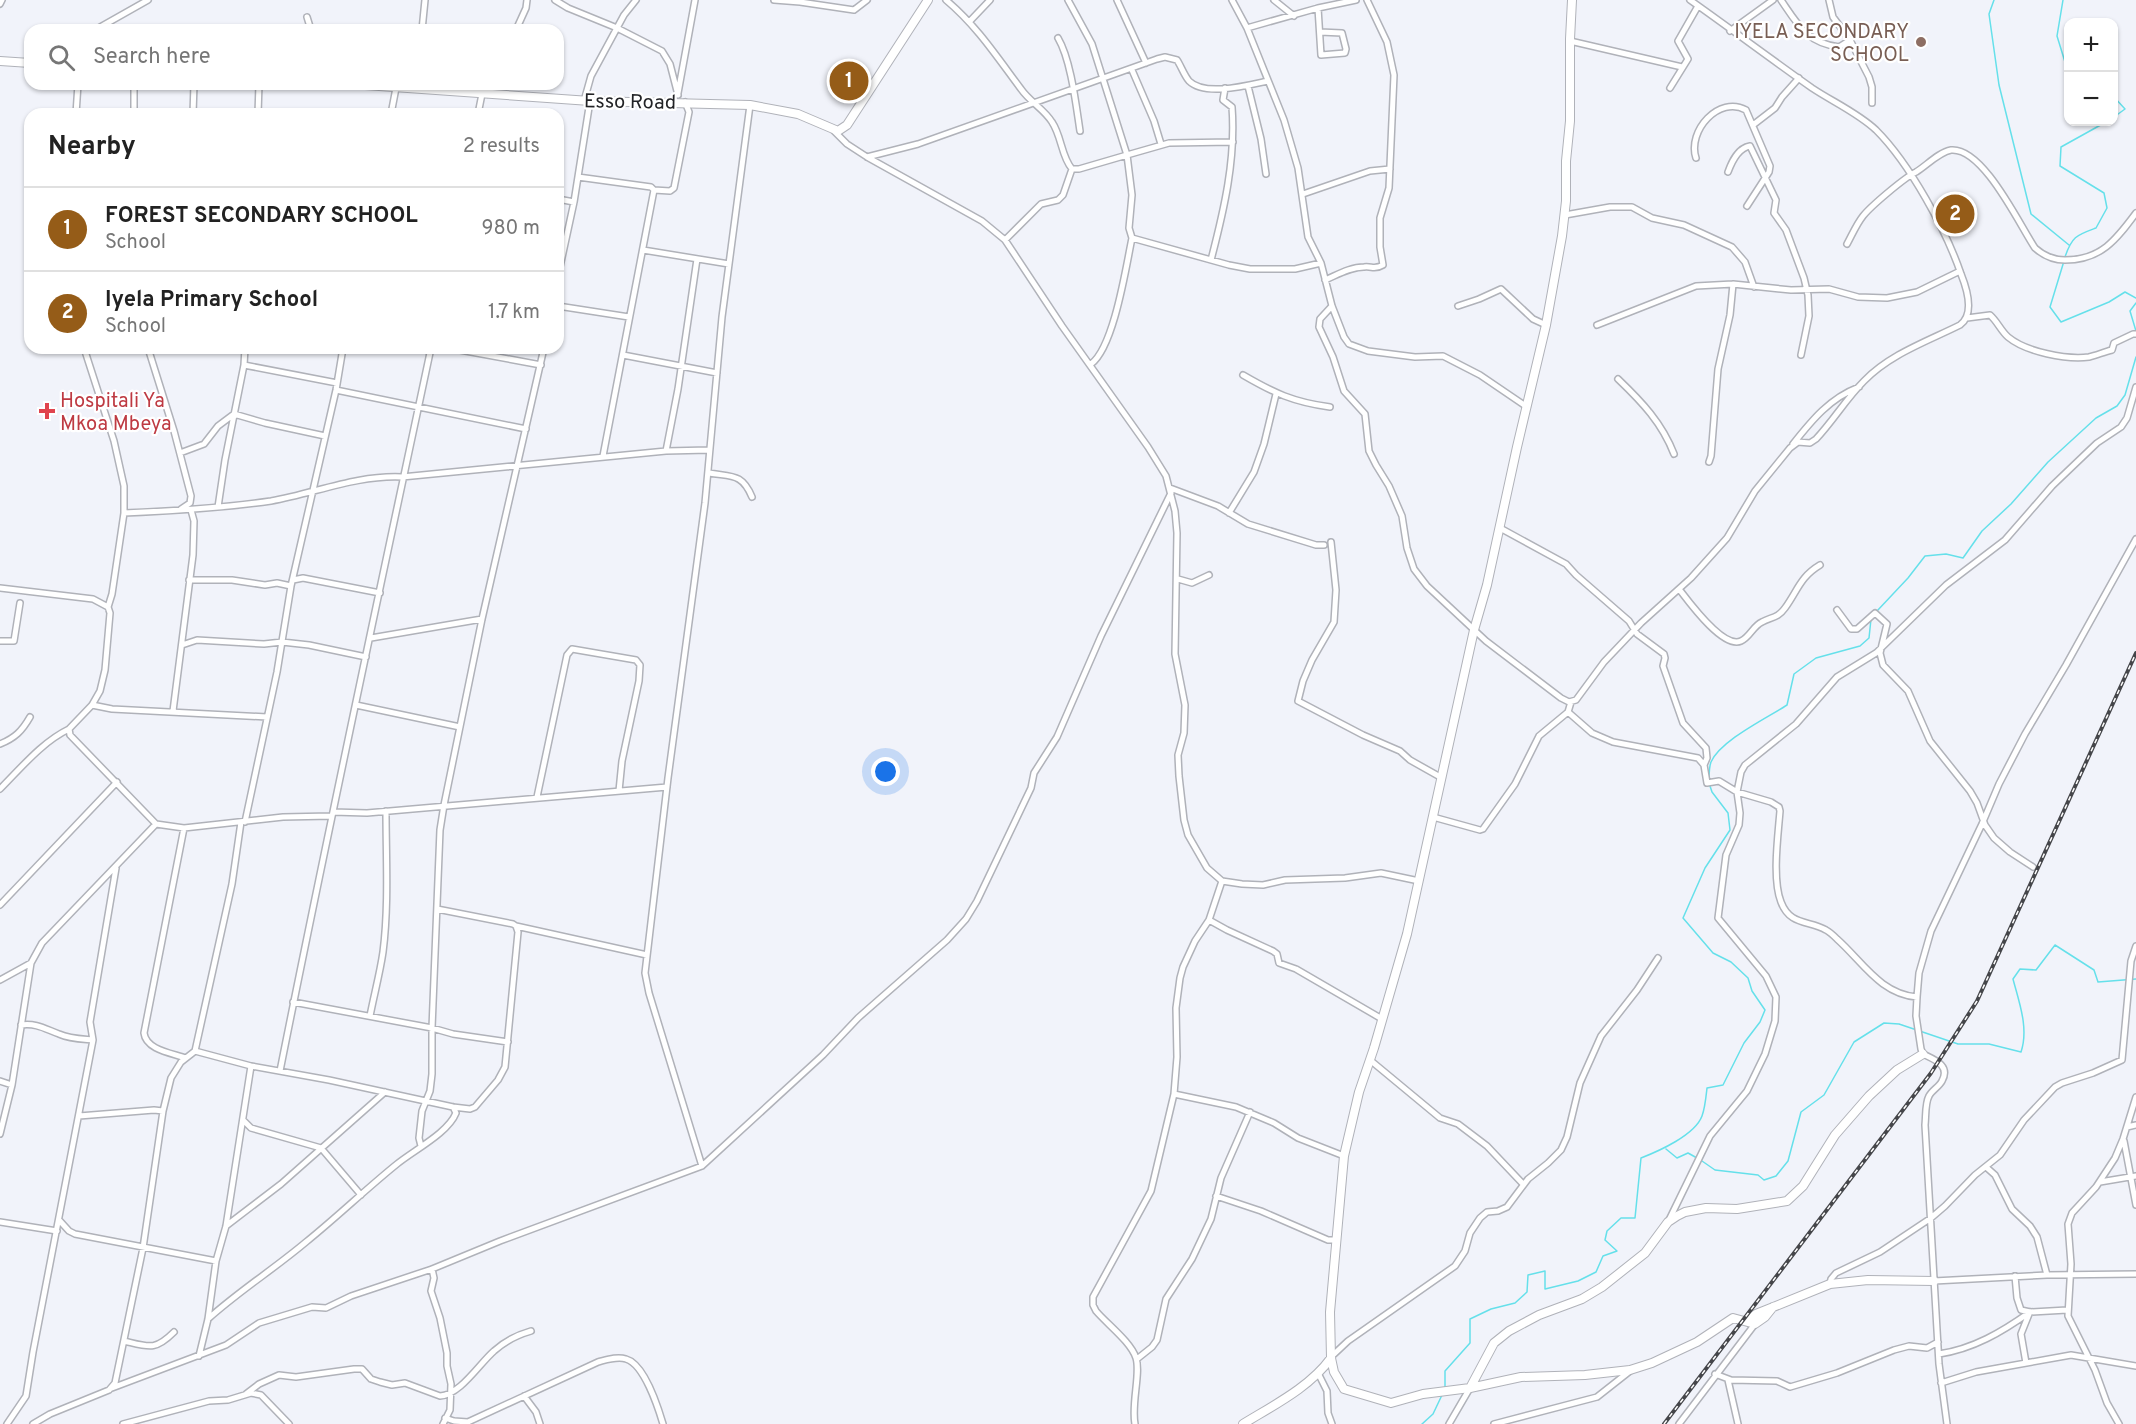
<!DOCTYPE html>
<html lang="en">
<head>
<meta charset="utf-8">
<style>
	:root { --surface:#fff; --page:#f2f2f2; --text:#222; --muted:#767676; --line:#e0e0e0; --accent:#955c18 }
	body { margin:0; font-family:Overpass,sans-serif; background:var(--page); color:var(--text) }
	.controls { position:absolute; right:18px; top:18px; display:grid; overflow:hidden; border-radius:12px; box-shadow:0 2px 4px #0004 }
	.controls button { width:54px; height:54px; display:grid; place-items:center; padding:0; border:0; border-bottom:2px solid var(--line); background:var(--surface); color:var(--text); font:30px sans-serif }
	.you { position:absolute; left:886px; top:772px; width:21px; height:21px; margin:-15px; border:4px solid #fff; border-radius:50%; background:#1a73e8; box-shadow:0 0 0 9px #1a73e833 }
	.badge { display:grid; place-items:center; width:39px; height:39px; border-radius:50%; background:var(--accent); color:#fff; font-size:20px; font-weight:700 }
	.pin { position:absolute; translate:-50% -50%; border:3px solid #fff; box-shadow:0 2px 6px #0006 }
	.list { margin:0; padding:0; list-style:none }
	h2 { display:flex; justify-content:space-between; align-items:center; height:78px; margin:0; padding:0 24px; font-size:26px }
	h2 small { font-size:20px; font-weight:400; color:var(--muted) }
	.list li { display:grid; grid-template-columns:39px 1fr auto; gap:18px; align-items:center; box-sizing:border-box; height:84px; padding:0 24px; border-top:2px solid var(--line) }
	.list b { display:block; font-size:22px; white-space:nowrap }
	.list p { margin:0; font-size:20px; white-space:nowrap; color:var(--muted) }
	.list em { font-size:20px; font-style:normal; color:var(--muted) }
	.icon { flex:none; width:33px; height:33px; fill:none; stroke:currentColor; stroke-width:2; stroke-linecap:round; stroke-linejoin:round }
	.map { position:relative; flex:none; width:2136px; height:1424px; overflow:hidden }
	.search { position:absolute; background:var(--surface); box-shadow:0 2px 4px #0004; left:24px; top:24px; width:540px; height:66px; display:flex; align-items:center; gap:15px; box-sizing:border-box; padding:0 21px; border-radius:18px; color:var(--muted); font-size:22px }
	.panel { position:absolute; background:var(--surface); box-shadow:0 2px 4px #0004; left:24px; top:108px; width:540px; height:246px; border-radius:18px }
	.map>svg:first-child { display:block }
	.lines { fill:none; stroke-linecap:round; stroke-linejoin:round }
	.stream { stroke:#65e0ea; stroke-width:1.5 }
	.street-casing { stroke:#b0b2b9; stroke-width:8 }
	.secondary-casing { stroke:#b0b2b9; stroke-width:10 }
	.street { stroke:#fff; stroke-width:5 }
	.secondary { stroke:#fff; stroke-width:8 }
	.rail-casing { stroke:#45464a; stroke-width:4 }
	.rail { stroke:#fff; stroke-width:1.5; stroke-dasharray:4.5; stroke-linecap:butt }
	.education-dot { fill:#8d6e63; stroke:#fff; stroke-width:2 }
	.health-dot { fill:#e0444e; stroke:#fff; stroke-width:2 }
	.labels { text-anchor:middle; stroke-width:4.5; stroke-linejoin:round; paint-order:stroke }
	.education-label { font-size:20px; fill:#785e54; stroke:#fff; text-anchor:end }
	.street-label { font-size:20px; fill:#222326; stroke:#fff }
	.health-label { font-size:20px; fill:#be3a42; stroke:#fff; text-anchor:start }
</style>
</head>
<body>
<div class="map">
<svg width="2136" height="1424" viewBox="0 0 2136 1424">
	<rect width="100%" height="100%" fill="#f1f3fa"/>
	<g class="lines">
		<path class="stream" d="M1994 0 1989 14 1999 85 2031 214 2069 245
			M2063 0 2057 36 2065 62 2068 64
			M2114 97 2125 109 2114 117
			M2065 257C2072 236 2077 235 2096 228L2107 208 2104 193 2060 166 2061 147 2106 122
			M2064 261 2050 307 2061 322 2109 302 2125 292 2136 298
			M2136 303 2130 311 2136 331
			M1877 611 1908 578 1925 556 1946 554 1963 558 1982 531 2011 504 2048 462 2096 418 2117 406 2125 395 2136 357
			M1709 781C1709 775 1709 767 1711 762 1721 740 1767 718 1787 705L1794 674 1816 658 1860 646 1869 638 1871 619
			M1666 1149 1677 1158 1688 1153 1697 1158
			M1702 1161 1715 1170 1758 1175 1764 1180 1776 1176 1788 1161 1801 1112 1824 1095 1854 1042 1884 1023 1899 1024 1958 1044H1989L2021 1052C2029 1028 2019 1002 2013 979L2020 969 2036 970 2055 945 2094 970 2098 982 2136 979
			M1445 1387V1371L1470 1343V1319L1491 1309 1515 1303 1527 1292 1528 1275 1545 1271V1289L1578 1281 1596 1272 1603 1256 1617 1251 1605 1240 1607 1231 1621 1218H1635L1641 1158C1659 1151 1695 1135 1702 1116 1705 1108 1706 1097 1707 1088L1723 1085 1744 1043 1760 1022 1765 1010 1752 991 1748 978 1731 962 1713 953 1683 918 1705 868 1730 830 1728 813 1712 792 1710 786
			M1422 1424 1433 1414 1442 1395"/>
		<g class="street-casing">
			<path id="street" d="M555 0 568 8 617 28 662 51 670 64 678 95
				M774 0 800 2 854 10 867 0
				M946 0C977 26 997 57 1021 89 1030 102 1044 109 1052 122 1062 137 1061 156 1072 169H1079L1127 155 1092 44 1068 0
				M1117 0 1146 63
				M1232 0 1247 28 1284 120 1298 168 1308 237 1321 263 1332 306 1344 337 1349 344 1368 351 1415 357 1443 356 1480 375 1527 407
				M1274 0 1294 16
				M1781 0C1798 25 1807 43 1839 47L1850 40
				M1829 0 1833 17 1850 40 1869 77 1872 87V103
				M0 4 2 0
				M1318 8 1321 55 1345 53 1346 49 1342 33 1320 32
				M307 17 311 30
				M970 21 990 0
				M1247 28 1318 8 1356 0
				M95 30 148 0
				M422 30 425 0
				M516 30 526 8 527 0
				M1730 31 1773 0
				M1058 38C1071 60 1076 105 1080 131
				M1570 41 1682 67
				M1132 70 1154 121 1161 144
				M1248 86 1261 139 1266 174
				M1670 88 1688 59 1678 41 1698 6
				M678 93 695 0
				M487 94 491 84
				M584 101 591 76 624 15 636 0
				M76 114 78 84
				M134 114V84
				M193 114 194 84
				M258 114 259 84
				M391 114 396 88
				M478 114 482 94
				M1753 125 1775 108 1782 97 1799 78
				M834 131 847 144 867 157 982 221 1005 240 1062 326 1148 447 1166 476 1175 511 1177 533 1175 654 1185 705 1184 733 1178 755 1179 776 1184 820 1188 835 1207 868 1222 881 1242 884 1263 885 1285 880 1345 878 1381 873 1419 881
				M1233 142 1169 143 1127 155 1132 195 1129 228 1132 238 1229 265 1250 269H1295L1321 263
				M867 157 918 144 1157 59 1165 57 1177 60C1181 66 1184 75 1189 81 1205 97 1249 85 1268 81
				M1696 158C1687 131 1719 95 1746 110L1770 166 1769 172 1747 206
				M1728 172C1732 161 1738 148 1750 146L1776 200 1774 213 1786 230 1804 278 1808 295 1809 316 1801 355
				M578 177 651 187 654 190 603 456
				M654 190 670 191 674 188 689 112 685 102
				M1303 194 1370 171 1390 169
				M558 199 574 202
				M1565 215 1610 207H1632L1652 218 1684 225 1732 247 1745 262 1754 287
				M1005 240 1041 204 1058 200 1063 195 1072 169
				M1847 244C1852 235 1856 225 1863 216 1871 206 1904 178 1916 172 1926 166 1939 152 1951 150 1983 147 2019 224 2035 248 2044 256 2053 260 2065 260 2101 260 2116 240 2136 213
				M643 250 729 264
				M1211 260C1224 210 1236 159 1232 107L1223 100 1225 88
				M558 276 574 202 590 101
				M1325 280C1337 275 1350 267 1364 267 1372 266 1375 270 1383 265L1380 247V218L1389 188 1394 75 1387 42 1367 0
				M558 306 629 317
				M1332 306 1320 319 1319 327 1333 357 1344 391 1365 414 1369 451 1376 465 1389 486 1402 516 1407 548 1414 569 1427 586 1486 641 1561 698 1569 702 1576 700 1604 662 1641 623 1691 578 1727 538 1755 491 1790 448 1798 442 1810 443 1816 439C1833 421 1846 399 1864 381 1890 354 1928 341 1960 325 1975 314 1967 289 1961 274 1946 230 1910 164 1876 130 1858 113 1833 102 1812 88 1771 59 1731 29 1690 0
				M1458 306 1479 299 1501 289 1533 319 1546 325
				M1967 318 1990 315C1997 321 2001 331 2008 337 2026 352 2067 360 2089 357 2097 355 2104 352 2112 350L2114 343 2133 334H2136
				M1597 325 1696 286 1733 284 1791 290 1829 289 1858 297 1887 298 1917 292 1960 271
				M84 348 114 441 124 486V513L112 594 108 607
				M148 348 174 431 191 496 190 503 181 509
				M416 348 430 351
				M449 348 541 365
				M623 355 717 373
				M1091 364C1114 347 1126 267 1132 238
				M244 365 337 383
				M1243 375C1274 393 1293 402 1330 407
				M1618 379C1642 402 1662 423 1674 454
				M336 390 526 429
				M1793 444C1812 420 1830 398 1859 387
				M666 451 678 389 697 259
				M180 453 204 444 218 426 234 414 265 423 325 436
				M1709 462 1711 456 1718 369 1730 315 1733 284
				M709 473C732 477 742 473 752 497
				M1170 488 1218 506 1248 524 1316 545H1324
				M218 507 225 460 244 365 245 348
				M124 513C173 511 222 508 271 501 316 493 356 475 402 477L666 451 709 450
				M1229 513 1254 472 1264 444 1276 394
				M1500 528 1566 564 1576 575 1629 621 1637 634 1664 654 1665 658 1663 666 1683 723 1706 748 1707 758 1704 765
				M1331 542 1336 590 1334 622 1312 660 1303 681 1298 701 1363 735 1400 751 1410 760 1442 778
				M1178 579 1192 583 1209 575
				M189 580H232L265 585 277 583 291 586
				M293 580 303 578 380 593
				M0 588 93 599 108 607 110 613 105 670 100 691 92 705 69 729 70 735 156 824 184 828 283 817 331 816
				M1679 589C1689 602 1723 649 1741 641 1750 637 1753 626 1762 622 1771 617 1778 618 1785 608 1798 590 1800 577 1820 565
				M1837 610 1851 629H1857L1875 613 1887 624 1880 653 1883 665 1908 691 1930 741 1970 791 1977 803 1985 825 1994 838 2010 852 2033 867
				M371 638 482 619
				M0 641H14L20 603
				M182 645 197 640 264 644 282 642 309 645 366 657
				M92 705 112 709 267 717
				M356 705 460 727
				M173 711 193 555 194 521 191 510
				M1568 712 1592 733 1613 742 1698 758 1704 765 1707 783 1719 781 1737 792 1771 802 1779 807 1780 811C1778 836 1772 879 1781 902 1790 926 1809 920 1826 930 1830 932 1834 936 1837 939 1862 961 1880 994 1917 997
				M0 744C15 738 22 731 30 717
				M0 789C21 768 42 742 69 729
				M537 797 567 655 572 649 636 660 640 665 639 681 622 761 619 791
				M333 812 367 813 667 787
				M1433 817 1480 830 1483 829 1515 784 1539 736 1568 712 1571 702
				M245 822 277 672 291 586 336 390 343 348
				M184 828 144 1033C146 1050 172 1053 186 1058
				M0 905 117 782
				M1209 920 1227 930 1273 951 1277 954 1279 963 1296 969 1382 1019
				M516 926 647 955
				M0 980 31 963
				M293 1002 432 1028 453 1034 508 1042
				M370 1016C374 995 380 973 383 952 389 905 386 857 386 811
				M21 1025C37 1023 45 1029 59 1034 70 1039 82 1039 93 1040
				M195 1051 251 1066 329 1080 453 1107 470 1109 475 1107 498 1080 505 1067 518 932 516 926 513 924 437 909
				M1370 1060 1440 1118 1458 1124 1487 1146 1523 1184
				M280 1071C328 829 380 589 431 348
				M0 1081 12 1085
				M1174 1094 1236 1107 1274 1123 1298 1138 1344 1156
				M79 1116 154 1110 163 1111
				M243 1120 251 1128 321 1148 361 1195
				M2127 1127 2136 1125
				M0 1134 12 1085 31 963 42 943 156 824
				M2124 1141 2136 1205
				M421 1146 419 1138 422 1111 430 1091 432 1074V1028L440 830 444 805 482 619 544 348
				M702 1166 649 993 645 973 668 778 705 503 722 317 750 105
				M1986 1167 1995 1175 2012 1209 2030 1226 2037 1237 2047 1275
				M2100 1182 2136 1176
				M1216 1196 1261 1211 1328 1240H1336
				M59 1220 69 1231 75 1234 216 1261
				M1669 1220 1710 1136 1747 1091 1765 1054 1775 1021 1776 997 1766 976 1718 918 1726 855 1739 825 1740 813 1737 792 1741 772 1745 765 1796 724 1837 677 1876 653 1946 585 2005 540 2052 486 2097 443 2121 427 2127 418 2136 387
				M0 1222 57 1231
				M226 1226 281 1184 385 1092
				M432 1269 434 1278 431 1291 440 1318 447 1353V1366L451 1384 450 1410 443 1424
				M2015 1276 2017 1298 2021 1310 2030 1312 2067 1310
				M1934 1281 2047 1275 2136 1274
				M1830 1284 1831 1279 1836 1273 1880 1252 1931 1218 1945 1206 1975 1175 2000 1155 2024 1120 2055 1087 2062 1083 2093 1073 2122 1060 2131 961 2136 946
				M208 1319C239 1291 274 1269 306 1242 337 1217 366 1189 397 1164 414 1150 448 1133 456 1113L453 1107
				M124 1341C149 1347 155 1351 174 1332
				M1939 1354C1973 1349 2002 1332 2030 1312
				M199 1356 208 1319 216 1261 226 1226 251 1066
				M1332 1356 1348 1341 1455 1266 1465 1251 1470 1233 1480 1218 1487 1212 1498 1211 1507 1207 1528 1179 1548 1163 1561 1150 1567 1137 1580 1083 1601 1036 1637 990 1658 958
				M1137 1359 1152 1347 1157 1340 1166 1299 1192 1259 1211 1219 1221 1178 1250 1112
				M2026 1363 2021 1334 2029 1314
				M1318 1373 1327 1391 1328 1413 1332 1424
				M1715 1374 1731 1380 1777 1381 1790 1387 1837 1373 1894 1350 1909 1346 1927 1348 1938 1342
				M1728 1380 1738 1424
				M1941 1383 1976 1372 2071 1355 2136 1366
				M112 1388 226 1345 259 1323 312 1307 326 1308 351 1296 432 1269 500 1241 702 1166 823 1055 858 1018 947 940 966 919 977 901 1031 788 1034 773 1057 737 1101 636 1171 493
				M246 1394 259 1384 279 1375 296 1377 354 1369H362L371 1379 380 1382 392 1385 405 1383 440 1396C460 1395 479 1364 494 1351 505 1341 517 1335 531 1331
				M524 1396 536 1412 540 1424
				M445 1418 454 1421 468 1422 598 1362C606 1360 617 1356 626 1359 644 1364 658 1407 663 1424
				M7 1424 26 1396 33 1352 93 1040 90 1022 116 868
				M33 1424 50 1414 109 1390 115 1383 143 1248 163 1111 171 1078 181 1062 195 1051 232 884 241 822
				M123 1424 209 1401 228 1400 251 1393 261 1395 289 1424
				M1135 1424C1131 1404 1141 1373 1136 1358 1131 1342 1107 1324 1096 1311L1093 1305V1297L1151 1191 1174 1094 1177 1057 1176 1008 1180 978 1183 967 1195 941 1209 920 1222 881
				M1449 1424 1470 1388
				M1494 1424 1597 1397 1630 1371
				M1679 1424 1755 1324
				M1947 1424 1939 1364 1925 1125C1926 1116 1925 1103 1929 1096 1932 1090 1939 1087 1942 1081 1951 1065 1933 1059 1923 1054L1921 1049 1916 1016 1917 997 1919 973 1931 931 1982 824 1999 784 2025 734 2066 665 2136 539
				M2119 1424 2107 1403 2095 1370 2068 1316 2071 1264 2068 1224 2072 1213 2096 1187 2115 1158 2123 1139 2136 1097"/>
		</g>
		<g class="secondary-casing">
			<path id="secondary" d="M1572 0 1570 39V121L1566 161V201L1562 236 1546 325 1517 447 1487 585 1474 630 1407 934 1374 1048 1359 1092 1344 1156 1330 1312 1331 1358 1334 1372 1344 1389 1391 1403 1423 1394 1470 1388 1521 1377 1585 1375 1630 1370 1652 1363 1697 1342 1733 1318 1755 1324 1765 1317 1773 1307
				M0 61 30 63
				M351 84 590 101 750 105 798 114 838 131 847 125 928 0
				M1745 1321 1756 1314 1830 1284 1868 1280 1934 1281
				M1470 1388 1494 1343 1509 1331 1539 1315 1582 1299 1602 1287 1645 1253 1668 1222 1677 1216 1685 1212 1706 1208 1737 1209 1787 1201 1803 1186 1835 1135 1869 1096 1897 1070 1923 1054
				M1243 1424C1274 1405 1310 1387 1331 1358"/>
		</g>
		<use href="#street" class="street"/>
		<use href="#secondary" class="secondary"/>
		<g class="rail-casing">
			<path id="rail" d="M1664 1424 1931 1073 1977 1001 2136 653"/>
		</g>
		<use href="#rail" class="rail"/>
	</g>
	<circle class="education-dot" cx="1921" cy="42" r="6"/>
	<path class="health-dot" d="M44 402h6v6h6v6h-6v6h-6v-6h-6v-6h6z"/>
	<g class="labels">
		<g class="education-label">
			<text x="1909" y="38">IYELA SECONDARY<tspan x="1909" dy="23">SCHOOL</tspan></text>
		</g>
		<g class="street-label">
			<text transform="translate(630 101) rotate(1)" y="7">Esso Road</text>
		</g>
		<g class="health-label">
			<text x="60" y="407">Hospitali Ya<tspan x="60" dy="23">Mkoa Mbeya</tspan></text>
		</g>
	</g>
</svg>
<div class="controls">
<button>+</button>
<button>−</button>
</div>
<div class="you"></div>
<div class="pin badge" style="left:849px;top:81px">1</div>
<div class="pin badge" style="left:1955px;top:214px">2</div>
<div class="search"><svg class="icon" aria-label="search" viewBox="0 0 24 24"><circle cx="10" cy="10" r="6"/><path d="M15 15l6 6"/></svg>Search here</div>
<section class="panel">
<h2>Nearby<small>2 results</small></h2>
<ul class="list">
<li><span class="badge">1</span><div><b>FOREST SECONDARY SCHOOL</b><p>School</p></div><em>980 m</em></li>
<li><span class="badge">2</span><div><b>Iyela Primary School</b><p>School</p></div><em>1.7 km</em></li>
</ul>
</section>
</div>
</body>
</html>
